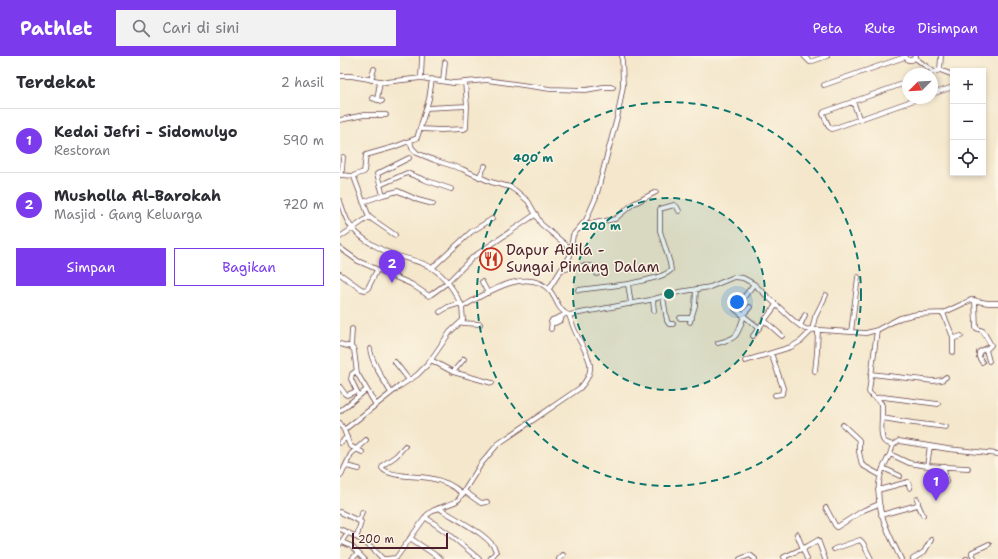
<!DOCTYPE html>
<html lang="id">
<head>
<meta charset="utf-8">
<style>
	:root { --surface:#fff; --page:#f2f2f3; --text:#2b2b33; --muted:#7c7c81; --line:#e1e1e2; --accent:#7c3aed }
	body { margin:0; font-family:"Shantell Sans",sans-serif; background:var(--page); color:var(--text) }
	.controls { position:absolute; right:12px; top:12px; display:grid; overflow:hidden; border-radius:0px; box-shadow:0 2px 6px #0003 }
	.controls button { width:36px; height:36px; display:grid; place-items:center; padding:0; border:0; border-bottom:1px solid var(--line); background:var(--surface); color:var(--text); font:20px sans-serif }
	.compass { position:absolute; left:562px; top:12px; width:36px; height:36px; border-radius:50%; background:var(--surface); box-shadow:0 2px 6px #0003; rotate:246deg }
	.scale { position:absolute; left:12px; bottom:10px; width:96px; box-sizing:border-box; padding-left:4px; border:2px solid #4a1f2b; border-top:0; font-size:11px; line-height:14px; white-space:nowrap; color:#4a1f2b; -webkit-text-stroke:3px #fcf5e5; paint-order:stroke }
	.you { position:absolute; left:397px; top:246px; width:14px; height:14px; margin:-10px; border:3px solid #fff; border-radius:50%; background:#1a73e8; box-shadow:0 0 0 6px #1a73e833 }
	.badge { display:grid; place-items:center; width:26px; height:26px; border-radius:50%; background:var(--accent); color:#fff; font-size:13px; font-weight:700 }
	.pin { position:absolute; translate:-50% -33px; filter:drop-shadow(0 1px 2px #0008) }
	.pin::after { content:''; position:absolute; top:21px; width:14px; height:12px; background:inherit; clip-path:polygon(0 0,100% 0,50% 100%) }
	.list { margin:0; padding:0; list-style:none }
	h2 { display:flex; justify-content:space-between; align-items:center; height:52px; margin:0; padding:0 16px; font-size:17px }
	h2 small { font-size:13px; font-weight:400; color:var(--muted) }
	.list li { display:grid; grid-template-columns:26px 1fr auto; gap:12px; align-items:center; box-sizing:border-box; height:64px; padding:0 16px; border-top:1px solid var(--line) }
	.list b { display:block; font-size:15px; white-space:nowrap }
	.list p { margin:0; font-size:13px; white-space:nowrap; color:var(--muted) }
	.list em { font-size:13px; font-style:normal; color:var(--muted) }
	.actions { display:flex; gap:8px; padding:12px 16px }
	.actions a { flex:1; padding:9px 0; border:1px solid var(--accent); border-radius:0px; text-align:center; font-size:14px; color:var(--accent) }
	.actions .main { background:var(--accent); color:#fff }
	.icon { flex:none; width:22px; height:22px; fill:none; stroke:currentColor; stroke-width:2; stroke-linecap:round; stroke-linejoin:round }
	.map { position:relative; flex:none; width:658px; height:503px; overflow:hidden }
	header { display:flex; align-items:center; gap:24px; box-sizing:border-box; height:56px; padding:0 20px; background:var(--accent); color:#fff }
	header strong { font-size:19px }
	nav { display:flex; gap:22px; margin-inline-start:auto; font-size:14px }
	.search { width:280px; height:36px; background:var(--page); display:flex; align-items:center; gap:10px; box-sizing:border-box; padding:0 14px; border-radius:0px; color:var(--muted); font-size:15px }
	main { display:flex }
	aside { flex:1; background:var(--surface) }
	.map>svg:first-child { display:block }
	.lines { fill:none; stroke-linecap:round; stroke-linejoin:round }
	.minor-casing { stroke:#643d43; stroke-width:5.5 }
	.minor { stroke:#fff; stroke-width:4 }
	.ring { fill:none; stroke:#0f766e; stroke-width:2; stroke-dasharray:7 5 }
	.labels { text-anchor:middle; stroke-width:3; stroke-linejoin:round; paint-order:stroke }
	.poi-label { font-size:15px; fill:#4a1f2b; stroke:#fcf5e5; text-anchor:start }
	.centre { fill:#0f766e; stroke:#fcf5e5; stroke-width:2 }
	.ring-label { font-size:12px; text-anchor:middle; font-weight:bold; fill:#0f766e; stroke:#fcf5e5; stroke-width:3; stroke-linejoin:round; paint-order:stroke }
</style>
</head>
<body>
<header>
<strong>Pathlet</strong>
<div class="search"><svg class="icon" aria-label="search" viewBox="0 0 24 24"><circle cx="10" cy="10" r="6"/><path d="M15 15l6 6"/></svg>Cari di sini</div>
<nav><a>Peta</a><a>Rute</a><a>Disimpan</a></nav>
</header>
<main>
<aside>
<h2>Terdekat<small>2 hasil</small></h2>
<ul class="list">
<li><span class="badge">1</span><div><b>Kedai Jefri - Sidomulyo</b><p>Restoran</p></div><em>590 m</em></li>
<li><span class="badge">2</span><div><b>Musholla Al-Barokah</b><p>Masjid · Gang Keluarga</p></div><em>720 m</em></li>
</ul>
<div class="actions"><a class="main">Simpan</a><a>Bagikan</a></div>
</aside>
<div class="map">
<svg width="658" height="503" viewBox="0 0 658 503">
	<rect width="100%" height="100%" fill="#fcf5e5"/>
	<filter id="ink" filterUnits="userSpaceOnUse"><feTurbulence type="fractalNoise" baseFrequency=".025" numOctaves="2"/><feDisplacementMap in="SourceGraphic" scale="8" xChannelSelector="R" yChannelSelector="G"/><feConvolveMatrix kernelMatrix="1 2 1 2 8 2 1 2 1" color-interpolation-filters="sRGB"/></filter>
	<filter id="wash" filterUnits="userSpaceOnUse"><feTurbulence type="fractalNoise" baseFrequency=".012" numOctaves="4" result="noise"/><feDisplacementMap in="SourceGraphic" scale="16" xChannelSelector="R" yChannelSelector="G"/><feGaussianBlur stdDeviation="0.9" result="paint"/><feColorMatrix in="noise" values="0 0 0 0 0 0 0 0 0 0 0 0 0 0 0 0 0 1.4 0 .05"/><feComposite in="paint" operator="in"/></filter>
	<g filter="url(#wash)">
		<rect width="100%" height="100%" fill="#f4e7cc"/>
	</g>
	<g filter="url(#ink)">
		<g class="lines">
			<g class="minor-casing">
				<path id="minor" d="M464 0 470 6 487 0
					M565 0 568 4H572L576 0
					M575 2 594 16
					M600 14 601 0
					M589 18 600 14 613 19
					M0 20H11L46 26 81 22 113 27 147 24 210 33 246 34 263 31H273
					M81 22 82 0
					M31 24 34 13
					M103 25 105 6
					M568 26 484 56 483 58 489 71 492 73 580 42
					M484 29 565 1
					M592 38 613 31
					M32 42 42 45
					M37 44 40 25
					M513 45 519 62
					M86 52 127 50
					M0 64 24 59H46
					M80 73 101 74 124 73 126 72 127 50 125 26
					M70 85 72 92 77 97 94 104 122 113 151 126 170 131 176 135 188 145 201 168 232 194
					M0 117 2 114 3 101
					M0 119 14 120
					M139 121 145 110
					M40 129 67 117 85 124 111 133
					M43 139 58 135 78 144 93 148
					M0 145C3 154 6 166 13 173 23 184 40 194 55 199 67 203 81 205 92 212 106 221 116 237 122 251
					M23 146 43 139 37 118 69 102
					M29 161 55 179
					M239 173 249 168 275 163 293 148 316 136
					M0 181 29 161 14 121 15 119 24 116 26 99 54 91 77 82 89 43 92 23
					M0 192 18 205 71 228 89 240 107 227 133 201 196 158
					M92 212 131 176 152 163
					M221 214C232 212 246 207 257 212V218
					M0 218 21 233 25 234 28 232 37 214
					M142 226 148 237
					M414 228 395 253 419 272
					M209 233 230 200 233 179 246 164 256 141 278 58 283 30 282 0
					M238 234 288 228
					M323 241 327 265 329 268H333
					M313 244 314 255
					M635 244 636 272 643 275 651 289 646 294 649 305
					M291 248 288 228C299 225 324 222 331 214L330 207 320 175V153L334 149 337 151 339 155
					M100 256 108 251 121 247
					M603 257 613 281 615 282 621 280
					M403 259 410 251
					M340 262H352
					M424 264 442 280
					M211 266 215 267 221 264 222 260
					M350 266 355 250 356 233
					M121 267 140 268
					M460 270 465 259
					M12 273 11 291 14 294 17 317 36 349
					M211 273 212 264 222 260 225 258
					M537 274 529 336C532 342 539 342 542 349 543 357 539 380 544 385 546 387 550 388 553 389L559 385 608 393 658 398
					M511 276 518 221
					M413 280 436 249
					M613 282V296
					M378 287C400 281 396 280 404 260
					M0 288 11 291
					M30 293C32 308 44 324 51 337
					M431 297 443 332 442 338 435 339
					M91 304 113 316 152 327
					M405 305 451 291 461 285 472 274 475 261 486 239
					M55 306 69 324
					M642 306 639 301V296L647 292
					M16 315 12 318 11 323 19 340
					M475 315 477 296 478 274
					M113 316 124 303
					M531 318 593 325 602 324 606 321
					M0 331 5 338 7 339 16 335
					M536 342 543 341 598 348
					M0 355 26 334
					M542 362 573 367 606 371
					M0 367 4 374 60 330 77 319 88 308 110 276 123 264 122 251C145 238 188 209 210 235 217 243 218 255 229 259L310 244 339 236 370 231 394 221 403 222 414 228 455 266 465 273 526 277 537 274 560 262 577 258 603 257 631 244 648 247H658
					M503 369 519 384V396L522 409 540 419
					M4 374 10 390 22 396
					M0 387 7 381
					M553 389 550 398 543 412 560 420
					M65 390 56 400 43 409 42 412C47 421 79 420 89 422 102 424 113 429 123 438
					M550 398 569 407 587 410 628 412
					M6 410 19 413
					M587 410 590 390
					M604 411 606 426
					M543 412C530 445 547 474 561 503
					M1 419 11 398 26 384
					M538 434 568 426 570 432
					M124 435 141 447 147 446
					M578 448 583 459
					M99 452C113 462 153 480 156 496L150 503
					M486 452 495 469 497 471 524 454 539 448
					M0 456 21 466 17 480
					M541 459 577 449 578 446 577 443
					M85 461 109 478 139 503
					M19 464 22 456
					M0 473C17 480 31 489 43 503
					M457 478 467 503
					M70 482 101 503
					M2 486 11 490 24 503
					M0 488 8 476
					M494 493 520 484 523 487 531 503
					M56 502 87 459 94 454 115 446 119 443 141 408 158 388 240 332C257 314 250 304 240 285 235 276 232 268 229 259
					M12 503 18 497
					M45 503 56 502
					M219 503 223 499
					M400 503 410 499 415 503
					M445 503 444 501 468 490 478 484 485 503
					M573 503 584 496 591 484
					M626 503H627
					M635 503 632 498V496L649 488"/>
			</g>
			<use href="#minor" class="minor"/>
		</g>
	</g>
	<circle cx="329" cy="238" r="96" fill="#0f766e" fill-opacity=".12"/>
	<g class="ring">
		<circle cx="329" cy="238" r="96"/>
		<circle cx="329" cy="238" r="192"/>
	</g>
	<defs>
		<g id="restaurant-ring" transform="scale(1.15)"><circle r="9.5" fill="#fcf5e5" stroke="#c8321e" stroke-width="1.5"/><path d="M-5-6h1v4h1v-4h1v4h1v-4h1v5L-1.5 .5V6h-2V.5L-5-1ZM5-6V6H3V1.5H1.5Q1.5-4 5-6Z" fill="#c8321e"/></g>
	</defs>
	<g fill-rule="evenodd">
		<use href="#restaurant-ring" x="151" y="203"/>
	</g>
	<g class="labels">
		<g class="poi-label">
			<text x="166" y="199">Dapur Adila -<tspan x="166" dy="17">Sungai Pinang Dalam</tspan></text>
		</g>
	</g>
	<circle cx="329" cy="238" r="6" class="centre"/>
	<g class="ring-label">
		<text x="193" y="106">400 m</text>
		<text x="261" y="174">200 m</text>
	</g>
</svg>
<div class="controls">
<button>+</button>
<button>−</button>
<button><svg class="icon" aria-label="locate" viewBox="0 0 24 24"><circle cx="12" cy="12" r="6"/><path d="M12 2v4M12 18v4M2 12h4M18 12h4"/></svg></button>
</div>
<svg class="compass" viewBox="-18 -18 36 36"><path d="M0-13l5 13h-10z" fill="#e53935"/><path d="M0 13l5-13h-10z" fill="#7c7c81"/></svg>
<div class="scale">200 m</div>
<div class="you"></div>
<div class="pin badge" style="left:596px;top:445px">1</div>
<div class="pin badge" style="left:52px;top:227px">2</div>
</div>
</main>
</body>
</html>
